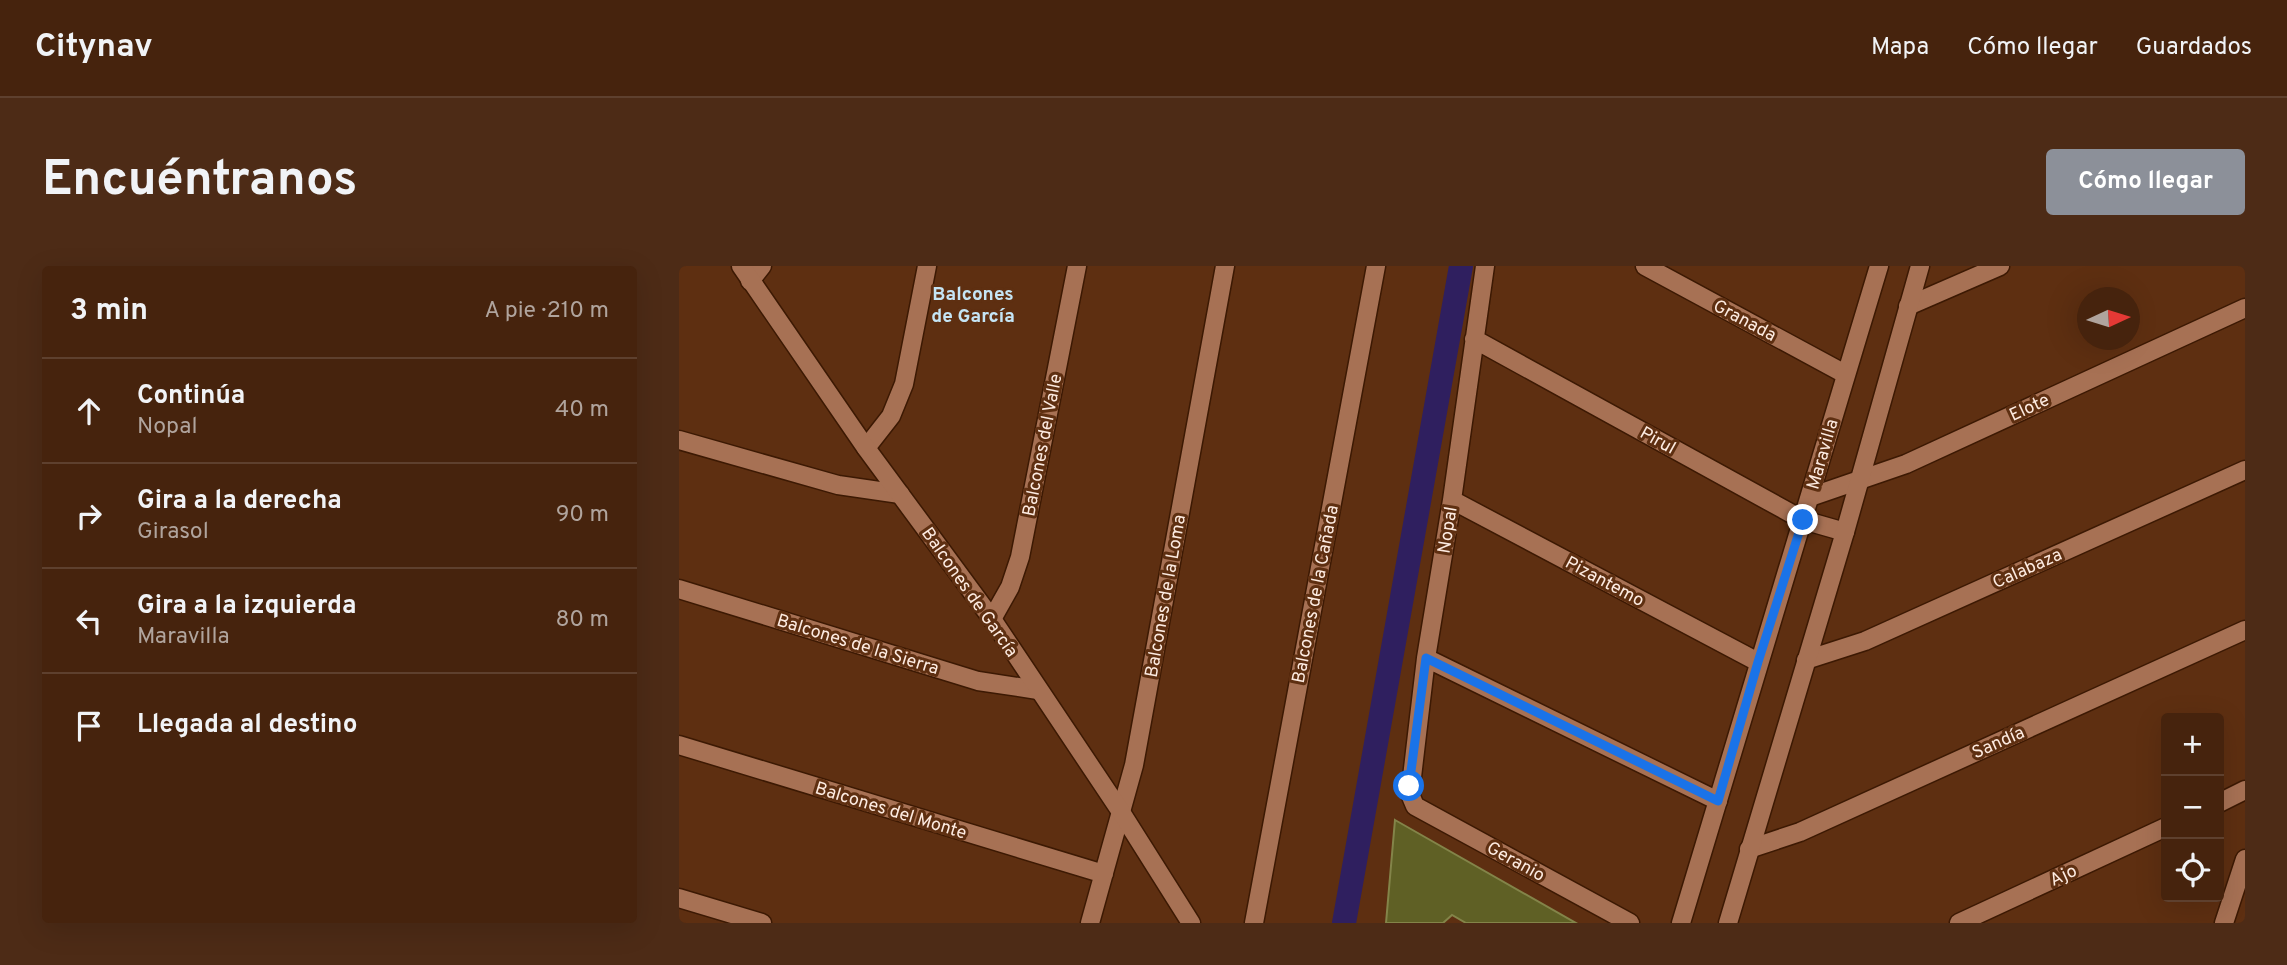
<!DOCTYPE html>
<html lang="es">
<head>
<meta charset="utf-8">
<style>
	:root { --surface:#46230d; --page:#4d2b16; --text:#f1f3f6; --muted:#b0a49d; --line:#5e402e; --accent:#8c9099 }
	body { margin:0; font-family:Overpass,sans-serif; background:var(--page); color:var(--text) }
	.controls { position:absolute; right:21px; bottom:21px; display:grid; overflow:hidden; border-radius:7px; box-shadow:0 7px 28px #0002 }
	.controls button { width:63px; height:63px; display:grid; place-items:center; padding:0; border:0; border-bottom:2px solid var(--line); background:var(--surface); color:var(--text); font:35px sans-serif }
	.compass { position:absolute; left:1398px; top:21px; width:63px; height:63px; border-radius:50%; background:var(--surface); box-shadow:0 7px 28px #0002; rotate:86deg }
	.stop { position:absolute; width:21px; height:21px; margin:-16px; border:5px solid #1a73e8; border-radius:50%; background:#fff }
	.stop.end { background:#1a73e8; border-color:#fff; box-shadow:0 2px 7px #0008 }
	.list { margin:0; padding:0; list-style:none }
	h2 { display:flex; justify-content:space-between; align-items:center; height:91px; margin:0; padding:0 28px; font-size:30px }
	h2 small { font-size:23px; font-weight:400; color:var(--muted) }
	.list li { display:grid; grid-template-columns:46px 1fr auto; gap:21px; align-items:center; box-sizing:border-box; height:105px; padding:0 28px; border-top:2px solid var(--line) }
	.list b { display:block; font-size:26px; white-space:nowrap }
	.list p { margin:0; font-size:23px; white-space:nowrap; color:var(--muted) }
	.list em { font-size:23px; font-style:normal; color:var(--muted) }
	.icon { flex:none; width:38px; height:38px; fill:none; stroke:currentColor; stroke-width:2; stroke-linecap:round; stroke-linejoin:round }
	.map { position:relative; flex:none; width:1566px; height:657px; overflow:hidden; border-radius:7px }
	header { display:flex; align-items:center; gap:42px; box-sizing:border-box; height:98px; padding:0 35px; background:var(--surface); border-bottom:2px solid var(--line) }
	header strong { font-size:33px }
	nav { display:flex; gap:38px; margin-inline-start:auto; font-size:24px }
	.intro { display:flex; align-items:center; justify-content:space-between; box-sizing:border-box; height:168px; padding:0 42px }
	h1 { margin:0; font-size:49px }
	.button { padding:18px 32px; border-radius:7px; background:var(--accent); color:#fff; font-size:24px; font-weight:700 }
	main { display:flex; gap:42px; padding:0 42px }
	aside { flex:1; background:var(--surface); border-radius:7px; box-shadow:0 7px 28px #0002 }
	.map>svg:first-child { display:block }
	.lines { fill:none; stroke-linecap:round; stroke-linejoin:round }
	.canal { stroke:#2f1f5f; stroke-width:24 }
	.building { fill:#5f6025; stroke:#838449; stroke-width:2 }
	.street-casing { stroke:#3c1903; stroke-width:21 }
	.secondary-casing { stroke:#3c1903; stroke-width:21 }
	.street { stroke:#a77154; stroke-width:18 }
	.secondary { stroke:#a77154; stroke-width:18 }
	.route { stroke:#1a73e8; stroke-width:9 }
	.labels { text-anchor:middle; stroke-width:6; stroke-linejoin:round; paint-order:stroke }
	.street-label { font-size:18px; fill:#fdebe1; stroke:#5e2f11 }
	.neighbourhood-label { font-size:19px; font-weight:bold; fill:#c5e5f5; stroke:#5e2f11 }
</style>
</head>
<body>
<header>
<strong>Citynav</strong>
<nav><a>Mapa</a><a>Cómo llegar</a><a>Guardados</a></nav>
</header>
<div class="intro"><h1>Encuéntranos</h1><a class="button">Cómo llegar</a></div>
<main>
<aside>
<h2>3 min<small>A pie · 210 m</small></h2>
<ul class="list">
<li><svg class="icon" aria-label="ahead" viewBox="0 0 24 24"><path d="M12 20V5M6 11l6-6 6 6"/></svg><div><b>Continúa</b><p>Nopal</p></div><em>40 m</em></li>
<li><svg class="icon" aria-label="right" viewBox="0 0 24 24"><path d="M7 20v-9h11M14 6l5 5-5 5"/></svg><div><b>Gira a la derecha</b><p>Girasol</p></div><em>90 m</em></li>
<li><svg class="icon" aria-label="left" viewBox="0 0 24 24"><path d="M17 20v-9H6M10 6l-5 5 5 5"/></svg><div><b>Gira a la izquierda</b><p>Maravilla</p></div><em>80 m</em></li>
<li><svg class="icon" aria-label="arrive" viewBox="0 0 24 24"><path d="M6 21V4h12l-3 4 3 4H6"/></svg><div><b>Llegada al destino</b></div></li>
</ul>
</aside>
<div class="map">
<svg width="1566" height="657" viewBox="0 0 1566 657">
	<rect width="100%" height="100%" fill="#5e2f11"/>
	<g class="lines">
		<path class="canal" d="M665 657 782 0"/>
	</g>
	<path class="building" d="M716 554 897 657H787L773 649 764 657H707Z"/>
	<g class="lines">
		<g class="street-casing">
			<path id="street" d="M806 0 773 234 747 392 731 528 736 540 951 657
				M966 0 1166 108
				M71 15 83 0
				M1229 40 1321 0
				M795 73 1124 254 1166 266
				M0 174 159 219 221 228
				M187 182 212 150 225 118 248 0
				M1131 231 1227 198 1566 42
				M773 234 1079 396
				M0 323 299 415 359 424
				M313 353 331 321 341 291 398 0
				M747 392 1039 535
				M1127 394 1186 375 1566 204
				M0 479 425 608
				M1540 537 1566 524
				M1070 583 1121 566 1566 364
				M0 632 83 657
				M411 657 455 499 546 0
				M575 657 697 0
				M1280 657 1487 561
				M1545 657 1566 593"/>
		</g>
		<g class="secondary-casing">
			<path id="secondary" d="M62 0 187 182 313 353 442 546 512 657
				M1002 657 1200 0
				M1049 657 1166 266 1241 0"/>
		</g>
		<use href="#street" class="street"/>
		<use href="#secondary" class="secondary"/>
	</g>
	<g class="lines">
		<path class="route" d="M730 520 747 392 1039 535 1079 396 1124 254"/>
	</g>
	<g class="labels">
		<g class="street-label">
			<text transform="translate(1066 54) rotate(28)" y="6">Granada</text>
			<text transform="translate(1350 141) rotate(-25)" y="6">Elote</text>
			<text transform="translate(979 174) rotate(29)" y="6">Pirul</text>
			<text transform="translate(363 179) rotate(-79)" y="6">Balcones del Valle</text>
			<text transform="translate(1143 188) rotate(-74)" y="6">Maravilla</text>
			<text transform="translate(768 264) rotate(-81)" y="6">Nopal</text>
			<text transform="translate(1348 302) rotate(-24)" y="6">Calabaza</text>
			<text transform="translate(926 315) rotate(28)" y="6">Pizantemo</text>
			<text transform="translate(291 326) rotate(55)" y="6">Balcones de García</text>
			<text transform="translate(636 328) rotate(-79)" y="6">Balcones de la Cañada</text>
			<text transform="translate(486 330) rotate(-80)" y="6">Balcones de la Loma</text>
			<text transform="translate(179 378) rotate(17)" y="6">Balcones de la Sierra</text>
			<text transform="translate(1319 476) rotate(-24)" y="6">Sandía</text>
			<text transform="translate(212 544) rotate(17)" y="6">Balcones del Monte</text>
			<text transform="translate(837 595) rotate(29)" y="6">Geranio</text>
			<text transform="translate(1384 609) rotate(-25)" y="6">Ajo</text>
		</g>
		<g class="neighbourhood-label">
			<text x="294" y="34">Balcones<tspan x="294" dy="22">de García</tspan></text>
		</g>
	</g>
</svg>
<div class="controls">
<button>+</button>
<button>−</button>
<button><svg class="icon" aria-label="locate" viewBox="0 0 24 24"><circle cx="12" cy="12" r="6"/><path d="M12 2v4M12 18v4M2 12h4M18 12h4"/></svg></button>
</div>
<svg class="compass" viewBox="-18 -18 36 36"><path d="M0-13l5 13h-10z" fill="#e53935"/><path d="M0 13l5-13h-10z" fill="#b0a49d"/></svg>
<div class="stop" style="left:730px;top:520px"></div>
<div class="stop end" style="left:1124px;top:254px"></div>
</div>
</main>
</body>
</html>
